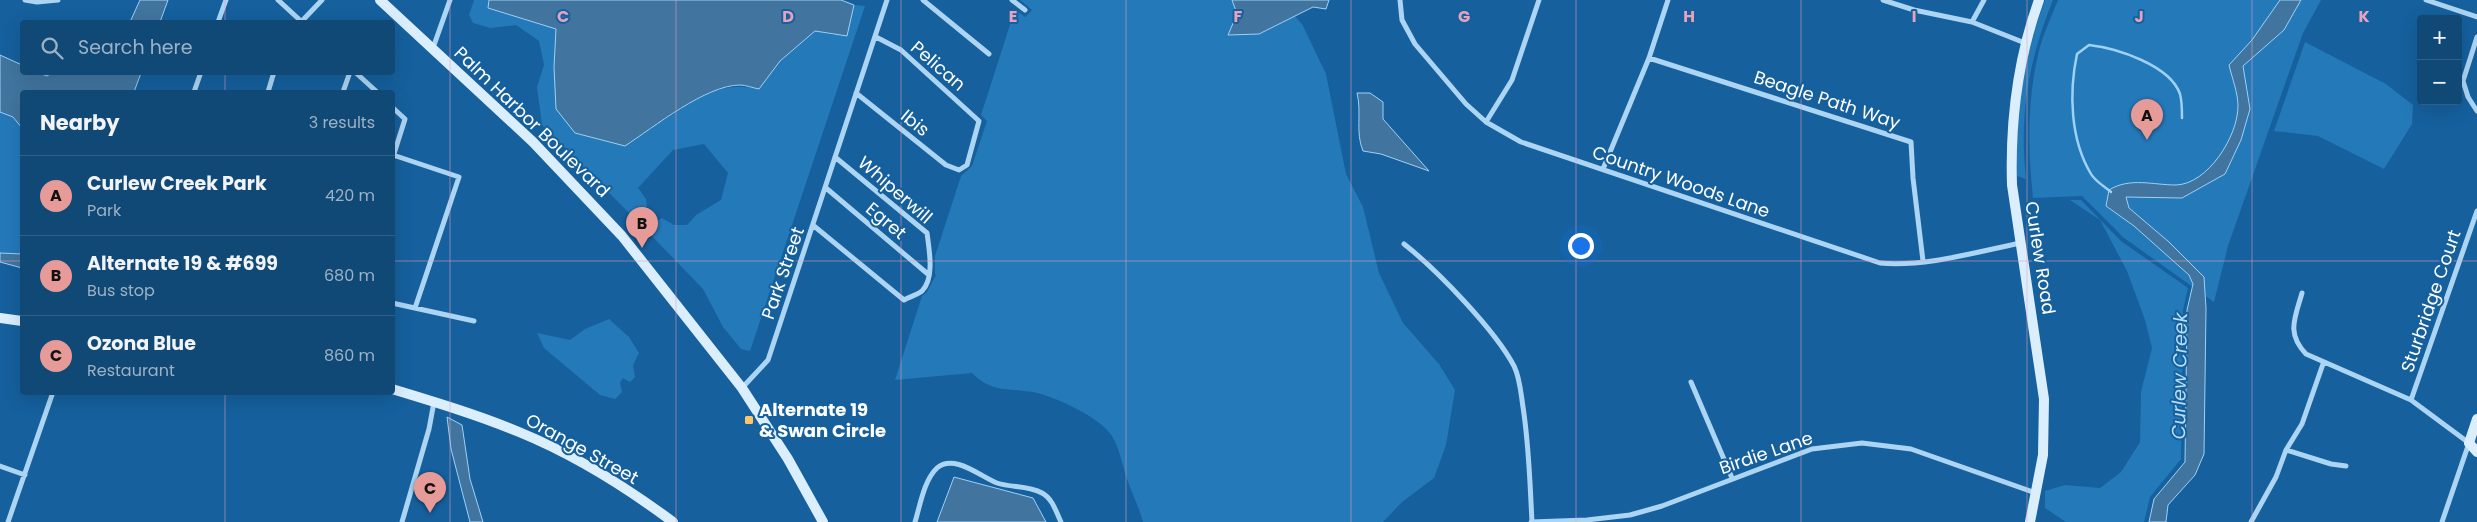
<!DOCTYPE html>
<html lang="en">
<head>
<meta charset="utf-8">
<style>
	:root { --surface:#104876; --page:#1e527e; --text:#f1f3f6; --muted:#9cb2c5; --line:#306088; --accent:#e69b98 }
	body { margin:0; font-family:Poppins,sans-serif; background:var(--page); color:var(--text) }
	.controls { position:absolute; right:15px; top:15px; display:grid; overflow:hidden; border-radius:5px; box-shadow:0 5px 20px #0002 }
	.controls button { width:45px; height:45px; display:grid; place-items:center; padding:0; border:0; border-bottom:1px solid var(--line); background:var(--surface); color:var(--text); font:25px sans-serif }
	.you { position:absolute; left:1580px; top:245px; width:18px; height:18px; margin:-12px; border:4px solid #fff; border-radius:50%; background:#1a73e8; box-shadow:0 0 0 8px #1a73e833 }
	.badge { display:grid; place-items:center; width:32px; height:32px; border-radius:50%; background:var(--accent); color:#111; font-size:16px; font-weight:700 }
	.pin { position:absolute; translate:-50% -41px; filter:drop-shadow(0 1px 2px #0008) }
	.pin::after { content:''; position:absolute; top:26px; width:18px; height:15px; background:inherit; clip-path:polygon(0 0,100% 0,50% 100%) }
	.list { margin:0; padding:0; list-style:none }
	h2 { display:flex; justify-content:space-between; align-items:center; height:65px; margin:0; padding:0 20px; font-size:21px }
	h2 small { font-size:16px; font-weight:400; color:var(--muted) }
	.list li { display:grid; grid-template-columns:32px 1fr auto; gap:15px; align-items:center; box-sizing:border-box; height:80px; padding:0 20px; border-top:1px solid var(--line) }
	.list b { display:block; font-size:19px; white-space:nowrap }
	.list p { margin:0; font-size:16px; white-space:nowrap; color:var(--muted) }
	.list em { font-size:16px; font-style:normal; color:var(--muted) }
	.icon { flex:none; width:28px; height:28px; fill:none; stroke:currentColor; stroke-width:2; stroke-linecap:round; stroke-linejoin:round }
	.map { position:relative; flex:none; width:2477px; height:522px; overflow:hidden }
	.search { position:absolute; background:var(--surface); box-shadow:0 5px 20px #0002; left:20px; top:20px; width:375px; height:55px; display:flex; align-items:center; gap:12px; box-sizing:border-box; padding:0 18px; border-radius:5px; color:var(--muted); font-size:19px }
	.panel { position:absolute; background:var(--surface); box-shadow:0 5px 20px #0002; left:20px; top:90px; width:375px; height:305px; border-radius:5px }
	.map>svg:first-child { display:block }
	.green { fill:#2479b9 }
	.water { fill:#41759f; stroke:#9ed1f6 }
	.lines { fill:none; stroke-linecap:round; stroke-linejoin:round }
	.stream { stroke:#9ed1f6; stroke-width:2.5 }
	.street { stroke:#acd4f3; stroke-width:5 }
	.secondary { stroke:#dbeefd; stroke-width:10 }
	.grid { fill:none; stroke:#e7a3bd; stroke-width:1; stroke-opacity:0.55 }
	.poi-dot { fill:#ffc46e; stroke:#15609d; stroke-width:2 }
	.labels { text-anchor:middle; stroke-width:4; stroke-linejoin:round; paint-order:stroke }
	.street-label { font-size:18px; fill:#fff; stroke:#15609d }
	.poi-label { font-size:18px; font-weight:bold; fill:#fff; stroke:#15609d; text-anchor:start }
	.water-label { font-size:19px; font-style:italic; fill:#b9def9; stroke:#15609d }
	.grid-label { font-size:16px; text-anchor:middle; font-weight:bold; fill:#e7a3bd; stroke:#15609d; stroke-width:4; stroke-linejoin:round; paint-order:stroke }
</style>
</head>
<body>
<div class="map">
<svg width="2477" height="522" viewBox="0 0 2477 522">
	<rect width="100%" height="100%" fill="#15609d"/>
	<path class="green" d="M474 0H489L488 8 556 29 554 67 664 120C695 99 721 80 759 89L780 61 815 31 834 35 854 5 865 6 750 351 741 349 723 327 703 289 645 229 662 218 674 225H687L696 215 721 200 728 173 704 144 673 150 638 188 646 199 647 206 633 217 542 125 537 87 544 65 539 41 516 25 490 28 473 23 469 15Z
		M1020 0H1232L1237 14 1229 34H1259L1295 16 1302 24 1326 74 1346 174 1363 207 1379 273 1403 323 1439 364 1455 390 1446 445 1434 478 1402 502 1383 522H1143C1139 507 1132 494 1127 479 1122 464 1120 450 1112 436 1100 417 1054 396 1033 392 1008 388 992 393 972 373L895 380 922 296 927 292 936 275 935 274V256L961 176 972 166 987 121 981 115 1015 9 1025 17 1032 10Z
		M2045 0H2053C2029 59 2019 114 2026 179L2017 176C2015 114 2024 58 2045 0Z
		M2058 0H2321L2303 33 2228 246 2214 302 2124 238 2082 196 2033 198C2028 151 2027 101 2038 55 2042 36 2051 18 2058 0Z
		M2305 42 2386 84 2413 105 2412 124 2384 169 2318 136 2274 131Z
		M0 112 13 117 22 128V254L0 253Z
		M2070 200H2081L2121 241 2188 288 2183 310 2181 459 2150 497 2144 522H2066L2045 508V491L2065 485 2100 488 2121 472 2140 442 2141 392 2152 348 2145 320 2127 271 2100 220Z
		M609 319 629 337 639 353 633 365 635 377 630 382 623 378 620 383 622 392 615 399 600 395 544 348 537 333 570 340 585 329Z"/>
	<path class="water" d="M140 0H168L160 22H130Z
		M489 0H841L854 5 847 36 815 31 780 61 759 89C753 88 746 85 740 85 706 85 654 127 625 146L575 133 556 109 554 67 556 29 488 8Z
		M1232 0H1329L1326 9 1313 7 1259 34 1228 35 1237 14Z
		M2280 0H2301L2284 30 2243 66 2250 109 2241 140 2225 174 2182 198 2126 197 2129 208 2169 242 2204 277 2206 308 2204 454 2195 475 2168 505 2166 522H2149L2154 499 2185 462 2187 310 2193 284 2189 275 2134 226 2106 206 2109 190C2130 177 2153 185 2176 185 2208 184 2238 136 2238 106 2238 93 2232 78 2229 65L2252 40Z
		M0 55 22 65V72L39 73 47 76 53 72 141 73 134 92H22V128L13 117 0 112Z
		M1357 93H1370L1383 102V119L1429 171 1381 154 1363 151C1355 132 1362 113 1357 93Z
		M0 253 22 254V268L0 262Z
		M447 417 462 425 470 479 483 522H470L451 449Z
		M954 477 1033 498 1046 522H937Z"/>
	<g class="lines">
		<path class="stream" d="M2111 192C2105 187 2095 181 2091 174 2070 139 2069 92 2077 54L2089 45C2116 48 2170 65 2180 94 2182 101 2182 110 2182 118"/>
		<path class="street" d="M25 0 37 2 58 0
			M278 0 302 22
			M923 0 989 54
			M1012 0 1025 10
			M1400 0 1402 20 1415 44 1466 104 1486 122 1521 142 1880 263C1926 267 1976 252 2021 243
			M1883 0 1914 10 1972 22 2025 43
			M2426 0 2477 17
			M218 22 226 0
			M301 22 322 0
			M1972 22 1984 0
			M2477 37 2463 81 2468 97 2477 111
			M433 48 450 0
			M1649 58 1911 142 1913 178 1923 261
			M355 72 377 92
			M194 92 201 72
			M268 92 274 72
			M343 92 350 72
			M856 93 946 165 959 170 967 165 979 121 901 50 876 37
			M392 107 405 119 393 157
			M1486 122 1512 80 1539 0
			M393 155 459 177 415 308
			M1603 169 1649 58 1668 0
			M826 188 929 275
			M814 226 904 300C909 297 917 295 922 291 935 278 929 249 927 233L835 157
			M1404 244C1437 270 1495 330 1514 366 1520 378 1521 394 1523 407 1529 445 1530 484 1532 522
			M2302 293C2295 318 2286 333 2306 354L2411 400 2469 443 2442 522
			M392 303 474 321
			M1691 382 1732 478
			M742 388 768 360 887 0
			M2411 400 2477 211
			M2286 450 2331 464 2346 466
			M0 466 25 475
			M8 522 53 392
			M402 522 429 429 434 402
			M915 522C920 506 924 480 937 468 954 453 981 477 997 483 1012 488 1028 485 1042 493 1053 499 1056 512 1061 522
			M1531 522 1587 520 1630 515 1662 506 1812 449 1862 443 1911 449 2036 493
			M2251 522 2276 477 2286 450 2302 424 2323 364"/>
		<path class="secondary" d="M380 0 533 142 622 236 742 388 788 459 823 522
			M0 318 22 321
			M392 389C435 402 478 415 519 432 573 454 626 487 673 522
			M2477 419 2469 443 2477 452
			M2030 522 2043 455 2044 399 2012 185C2010 121 2017 61 2039 0"/>
	</g>
	<path class="grid" d="M225 0V22M450 0V522M676 0V522M901 0V522M1126 0V522M1351 0V522M1576 0V522M1801 0V522M2027 0V522M2252 0V522M225 72V92M0 261H22M392 261H2477M225 392V522"/>
	<rect class="poi-dot" x="744" y="415" width="10" height="10" rx="2.5"/>
	<g class="labels">
		<g class="street-label">
			<text transform="translate(938 66) rotate(41)" y="6">Pelican</text>
			<text transform="translate(1827 100) rotate(18)" y="6">Beagle Path Way</text>
			<text transform="translate(532 122) rotate(44)" y="6">Palm Harbor Boulevard</text>
			<text transform="translate(915 123) rotate(39)" y="6">Ibis</text>
			<text transform="translate(1681 182) rotate(19)" y="6">Country Woods Lane</text>
			<text transform="translate(895 190) rotate(41)" y="6">Whiperwill</text>
			<text transform="translate(886 221) rotate(40)" y="6">Egret</text>
			<text transform="translate(2040 258) rotate(81)" y="6">Curlew Road</text>
			<text transform="translate(783 273) rotate(-71)" y="6">Park Street</text>
			<text transform="translate(2431 301) rotate(-71)" y="6">Sturbridge Court</text>
			<text transform="translate(582 449) rotate(29)" y="6">Orange Street</text>
			<text transform="translate(1766 453) rotate(-19)" y="6">Birdie Lane</text>
		</g>
		<g class="poi-label">
			<text x="759" y="416">Alternate 19<tspan x="759" dy="21">&amp; Swan Circle</tspan></text>
		</g>
		<g class="water-label">
			<text transform="translate(2179 376) rotate(-89)" y="7">Curlew Creek</text>
		</g>
	</g>
	<g class="grid-label">
		<text x="563" y="22">C</text>
		<text x="788" y="22">D</text>
		<text x="1013" y="22">E</text>
		<text x="1238" y="22">F</text>
		<text x="1464" y="22">G</text>
		<text x="1689" y="22">H</text>
		<text x="1914" y="22">I</text>
		<text x="2139" y="22">J</text>
		<text x="2364" y="22">K</text>
	</g>
</svg>
<div class="controls">
<button>+</button>
<button>−</button>
</div>
<div class="you"></div>
<div class="pin badge" style="left:2147px;top:140px">A</div>
<div class="pin badge" style="left:642px;top:248px">B</div>
<div class="pin badge" style="left:430px;top:513px">C</div>
<div class="search"><svg class="icon" aria-label="search" viewBox="0 0 24 24"><circle cx="10" cy="10" r="6"/><path d="M15 15l6 6"/></svg>Search here</div>
<section class="panel">
<h2>Nearby<small>3 results</small></h2>
<ul class="list">
<li><span class="badge">A</span><div><b>Curlew Creek Park</b><p>Park</p></div><em>420 m</em></li>
<li><span class="badge">B</span><div><b>Alternate 19 &amp; #699</b><p>Bus stop</p></div><em>680 m</em></li>
<li><span class="badge">C</span><div><b>Ozona Blue</b><p>Restaurant</p></div><em>860 m</em></li>
</ul>
</section>
</div>
</body>
</html>
